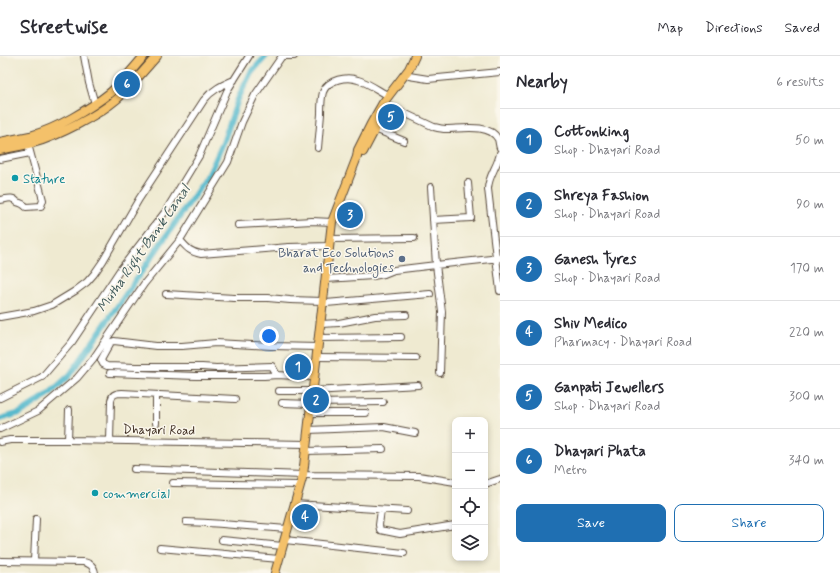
<!DOCTYPE html>
<html lang="en">
<head>
<meta charset="utf-8">
<style>
	:root { --surface:#fff; --page:#f2f2f3; --text:#2b2b33; --muted:#7c7c81; --line:#e1e1e2; --accent:#1f6fb2 }
	body { margin:0; font-family:Mynerve,sans-serif; background:var(--page); color:var(--text) }
	.controls { position:absolute; right:12px; bottom:12px; display:grid; overflow:hidden; border-radius:8px; box-shadow:0 2px 6px #0003 }
	.controls button { width:36px; height:36px; display:grid; place-items:center; padding:0; border:0; border-bottom:1px solid var(--line); background:var(--surface); color:var(--text); font:20px sans-serif }
	.you { position:absolute; left:269px; top:280px; width:14px; height:14px; margin:-10px; border:3px solid #fff; border-radius:50%; background:#1a73e8; box-shadow:0 0 0 6px #1a73e833 }
	.badge { display:grid; place-items:center; width:26px; height:26px; border-radius:50%; background:var(--accent); color:#fff; font-size:13px; font-weight:700 }
	.pin { position:absolute; translate:-50% -50%; border:2px solid #fff; box-shadow:0 1px 4px #0006 }
	.list { margin:0; padding:0; list-style:none }
	h2 { display:flex; justify-content:space-between; align-items:center; height:52px; margin:0; padding:0 16px; font-size:17px }
	h2 small { font-size:13px; font-weight:400; color:var(--muted) }
	.list li { display:grid; grid-template-columns:26px 1fr auto; gap:12px; align-items:center; box-sizing:border-box; height:64px; padding:0 16px; border-top:1px solid var(--line) }
	.list b { display:block; font-size:15px; white-space:nowrap }
	.list p { margin:0; font-size:13px; white-space:nowrap; color:var(--muted) }
	.list em { font-size:13px; font-style:normal; color:var(--muted) }
	.actions { display:flex; gap:8px; padding:12px 16px }
	.actions a { flex:1; padding:9px 0; border:1px solid var(--accent); border-radius:8px; text-align:center; font-size:14px; color:var(--accent) }
	.actions .main { background:var(--accent); color:#fff }
	.icon { flex:none; width:22px; height:22px; fill:none; stroke:currentColor; stroke-width:2; stroke-linecap:round; stroke-linejoin:round }
	.map { position:relative; flex:none; width:500px; height:517px; overflow:hidden }
	header { display:flex; align-items:center; gap:24px; box-sizing:border-box; height:56px; padding:0 20px; background:var(--surface); border-bottom:1px solid var(--line) }
	header strong { font-size:19px }
	nav { display:flex; gap:22px; margin-inline-start:auto; font-size:14px }
	main { display:flex }
	aside { flex:1; background:var(--surface) }
	.map>svg:first-child { display:block }
	.lines { fill:none; stroke-linecap:round; stroke-linejoin:round }
	.canal { stroke:#4db6cb; stroke-width:6 }
	.minor-casing { stroke:#564739; stroke-width:8 }
	.major-casing { stroke:#564739; stroke-width:10 }
	.minor { stroke:#fff; stroke-width:6 }
	.major { stroke:#f4c16a; stroke-width:8 }
	.culture-dot { fill:#0f9aa8; stroke:#fbf7ec; stroke-width:1.5 }
	.service-dot { fill:#5c6f8a; stroke:#fbf7ec; stroke-width:1.5 }
	.labels { text-anchor:middle; stroke-width:3; stroke-linejoin:round; paint-order:stroke }
	.culture-label { font-size:13px; fill:#0d838f; stroke:#fbf7ec; text-anchor:start }
	.service-label { font-size:13px; fill:#4e5e75; stroke:#fbf7ec; text-anchor:end }
	.street-label { font-size:13px; fill:#3b2a1e; stroke:#fbf7ec }
	.water-label { font-size:14px; font-style:italic; fill:#415b5b; stroke:#fbf7ec }
</style>
</head>
<body>
<header>
<strong>Streetwise</strong>
<nav><a>Map</a><a>Directions</a><a>Saved</a></nav>
</header>
<main>
<div class="map">
<svg width="500" height="517" viewBox="0 0 500 517">
	<rect width="100%" height="100%" fill="#fbf7ec"/>
	<filter id="ink" filterUnits="userSpaceOnUse"><feTurbulence type="fractalNoise" baseFrequency=".025" numOctaves="2"/><feDisplacementMap in="SourceGraphic" scale="8" xChannelSelector="R" yChannelSelector="G"/><feConvolveMatrix kernelMatrix="1 2 1 2 8 2 1 2 1" color-interpolation-filters="sRGB"/></filter>
	<filter id="wash" filterUnits="userSpaceOnUse"><feTurbulence type="fractalNoise" baseFrequency=".012" numOctaves="4" result="noise"/><feDisplacementMap in="SourceGraphic" scale="16" xChannelSelector="R" yChannelSelector="G"/><feGaussianBlur stdDeviation="0.9" result="paint"/><feColorMatrix in="noise" values="0 0 0 0 0 0 0 0 0 0 0 0 0 0 0 0 0 1.4 0 .05"/><feComposite in="paint" operator="in"/></filter>
	<g filter="url(#wash)">
		<rect width="100%" height="100%" fill="#efead1"/>
		<g class="lines">
			<path class="canal" d="M0 363 20 357 49 338 70 319 209 118 223 87 238 43 250 18 266 0"/>
		</g>
	</g>
	<g filter="url(#ink)">
		<g class="lines">
			<g class="minor-casing">
				<path id="minor" d="M84 0 89 27 95 48
					M282 0 255 39 242 66 228 106 180 184C187 192 190 196 201 198L289 191 330 190
					M282 0H294
					M409 20 428 23 500 16
					M383 47 434 71C438 72 442 73 446 73 461 73 489 67 498 83 499 86 499 90 500 92
					M375 73 404 85
					M318 92C319 81 320 69 321 58 321 51 321 43 323 36 328 23 347 20 358 24 369 27 379 35 389 40
					M500 97C498 110 488 120 488 133L500 235
					M0 103 30 97
					M431 131 436 209 442 256 440 317
					M0 144C7 143 13 140 17 146 21 147 24 148 26 151L41 150 43 144 28 88
					M433 164 471 162 468 127
					M238 169 312 165 332 166
					M330 183 414 182
					M326 223 373 220 384 218 394 214 436 209 500 202
					M166 238 234 242H268L290 244 323 245 326 247 430 238
					M0 261 34 255 52 249 75 235 87 226 94 218 103 205 139 143 204 44C212 34 222 29 234 24
					M321 268 339 267 375 260 406 259
					M319 282 401 281
					M317 301 416 302
					M110 317 196 320H264L277 319
					M314 321 277 319 272 310 216 312 202 311H136L107 310 103 308 101 304 111 286 114 285 156 290H182L216 287 271 290 318 291
					M279 335H313L418 329
					M0 342 42 321 72 286 120 214 165 156 199 100 227 35 249 0
					M282 347 311 348
					M312 347 383 346
					M310 357H366
					M156 367V339
					M0 373 38 355 77 322 93 303 144 228 180 184
					M308 374 384 371 415 377
					M68 384 69 354
					M110 385 111 344C112 338 116 337 122 337L235 343
					M0 386 10 384H68L307 388
					M306 395 383 393
					M134 413 303 419 419 420 455 426
					M173 427 300 429
					M485 428 500 423
					M295 448 407 455
					M381 454 379 469 380 474 400 478 455 469
					M186 466C220 467 254 471 288 473
					M222 484 283 490
					M285 484 404 497
					M160 492 279 503
					M0 505 83 506C90 507 94 510 95 517
					M34 505 36 463"/>
			</g>
			<g class="major-casing">
				<path id="major" d="M0 86C10 84 20 82 30 80 56 73 90 53 111 36 123 25 134 12 144 0
					M0 94C11 92 22 90 33 87 58 80 97 60 117 43 132 30 144 14 157 0
					M363 96 383 58
					M275 517 303 419 332 166 357 101 358 94 371 68 383 47 409 13 415 0"/>
			</g>
			<use href="#minor" class="minor"/>
			<use href="#major" class="major"/>
		</g>
	</g>
	<g class="culture-dot">
		<circle cx="15" cy="122" r="4"/>
		<circle cx="95" cy="437" r="4"/>
	</g>
	<circle class="service-dot" cx="402" cy="203" r="4"/>
	<g class="labels">
		<g class="culture-label">
			<text x="23" y="127">Stature</text>
			<text x="103" y="442">commercial</text>
		</g>
		<g class="service-label">
			<text x="394" y="201">Bharat Eco Solutions<tspan x="394" dy="15">and Technologies</tspan></text>
		</g>
		<g class="street-label">
			<text transform="translate(159 373) rotate(1)" y="5">Dhayari Road</text>
		</g>
		<g class="water-label">
			<text transform="translate(143 192) rotate(-55)" y="5">Mutha Right Bank Canal</text>
		</g>
	</g>
</svg>
<div class="controls">
<button>+</button>
<button>−</button>
<button><svg class="icon" aria-label="locate" viewBox="0 0 24 24"><circle cx="12" cy="12" r="6"/><path d="M12 2v4M12 18v4M2 12h4M18 12h4"/></svg></button>
<button><svg class="icon" aria-label="layers" viewBox="0 0 24 24"><path d="M12 4l9 5-9 5-9-5zM3 14l9 5 9-5"/></svg></button>
</div>
<div class="you"></div>
<div class="pin badge" style="left:298px;top:311px">1</div>
<div class="pin badge" style="left:316px;top:344px">2</div>
<div class="pin badge" style="left:350px;top:159px">3</div>
<div class="pin badge" style="left:305px;top:461px">4</div>
<div class="pin badge" style="left:391px;top:61px">5</div>
<div class="pin badge" style="left:127px;top:28px">6</div>
</div>
<aside>
<h2>Nearby<small>6 results</small></h2>
<ul class="list">
<li><span class="badge">1</span><div><b>Cottonking</b><p>Shop · Dhayari Road</p></div><em>50 m</em></li>
<li><span class="badge">2</span><div><b>Shreya Fashion</b><p>Shop · Dhayari Road</p></div><em>90 m</em></li>
<li><span class="badge">3</span><div><b>Ganesh Tyres</b><p>Shop · Dhayari Road</p></div><em>170 m</em></li>
<li><span class="badge">4</span><div><b>Shiv Medico</b><p>Pharmacy · Dhayari Road</p></div><em>220 m</em></li>
<li><span class="badge">5</span><div><b>Ganpati Jewellers</b><p>Shop · Dhayari Road</p></div><em>300 m</em></li>
<li><span class="badge">6</span><div><b>Dhayari Phata</b><p>Metro</p></div><em>340 m</em></li>
</ul>
<div class="actions"><a class="main">Save</a><a>Share</a></div>
</aside>
</main>
</body>
</html>
